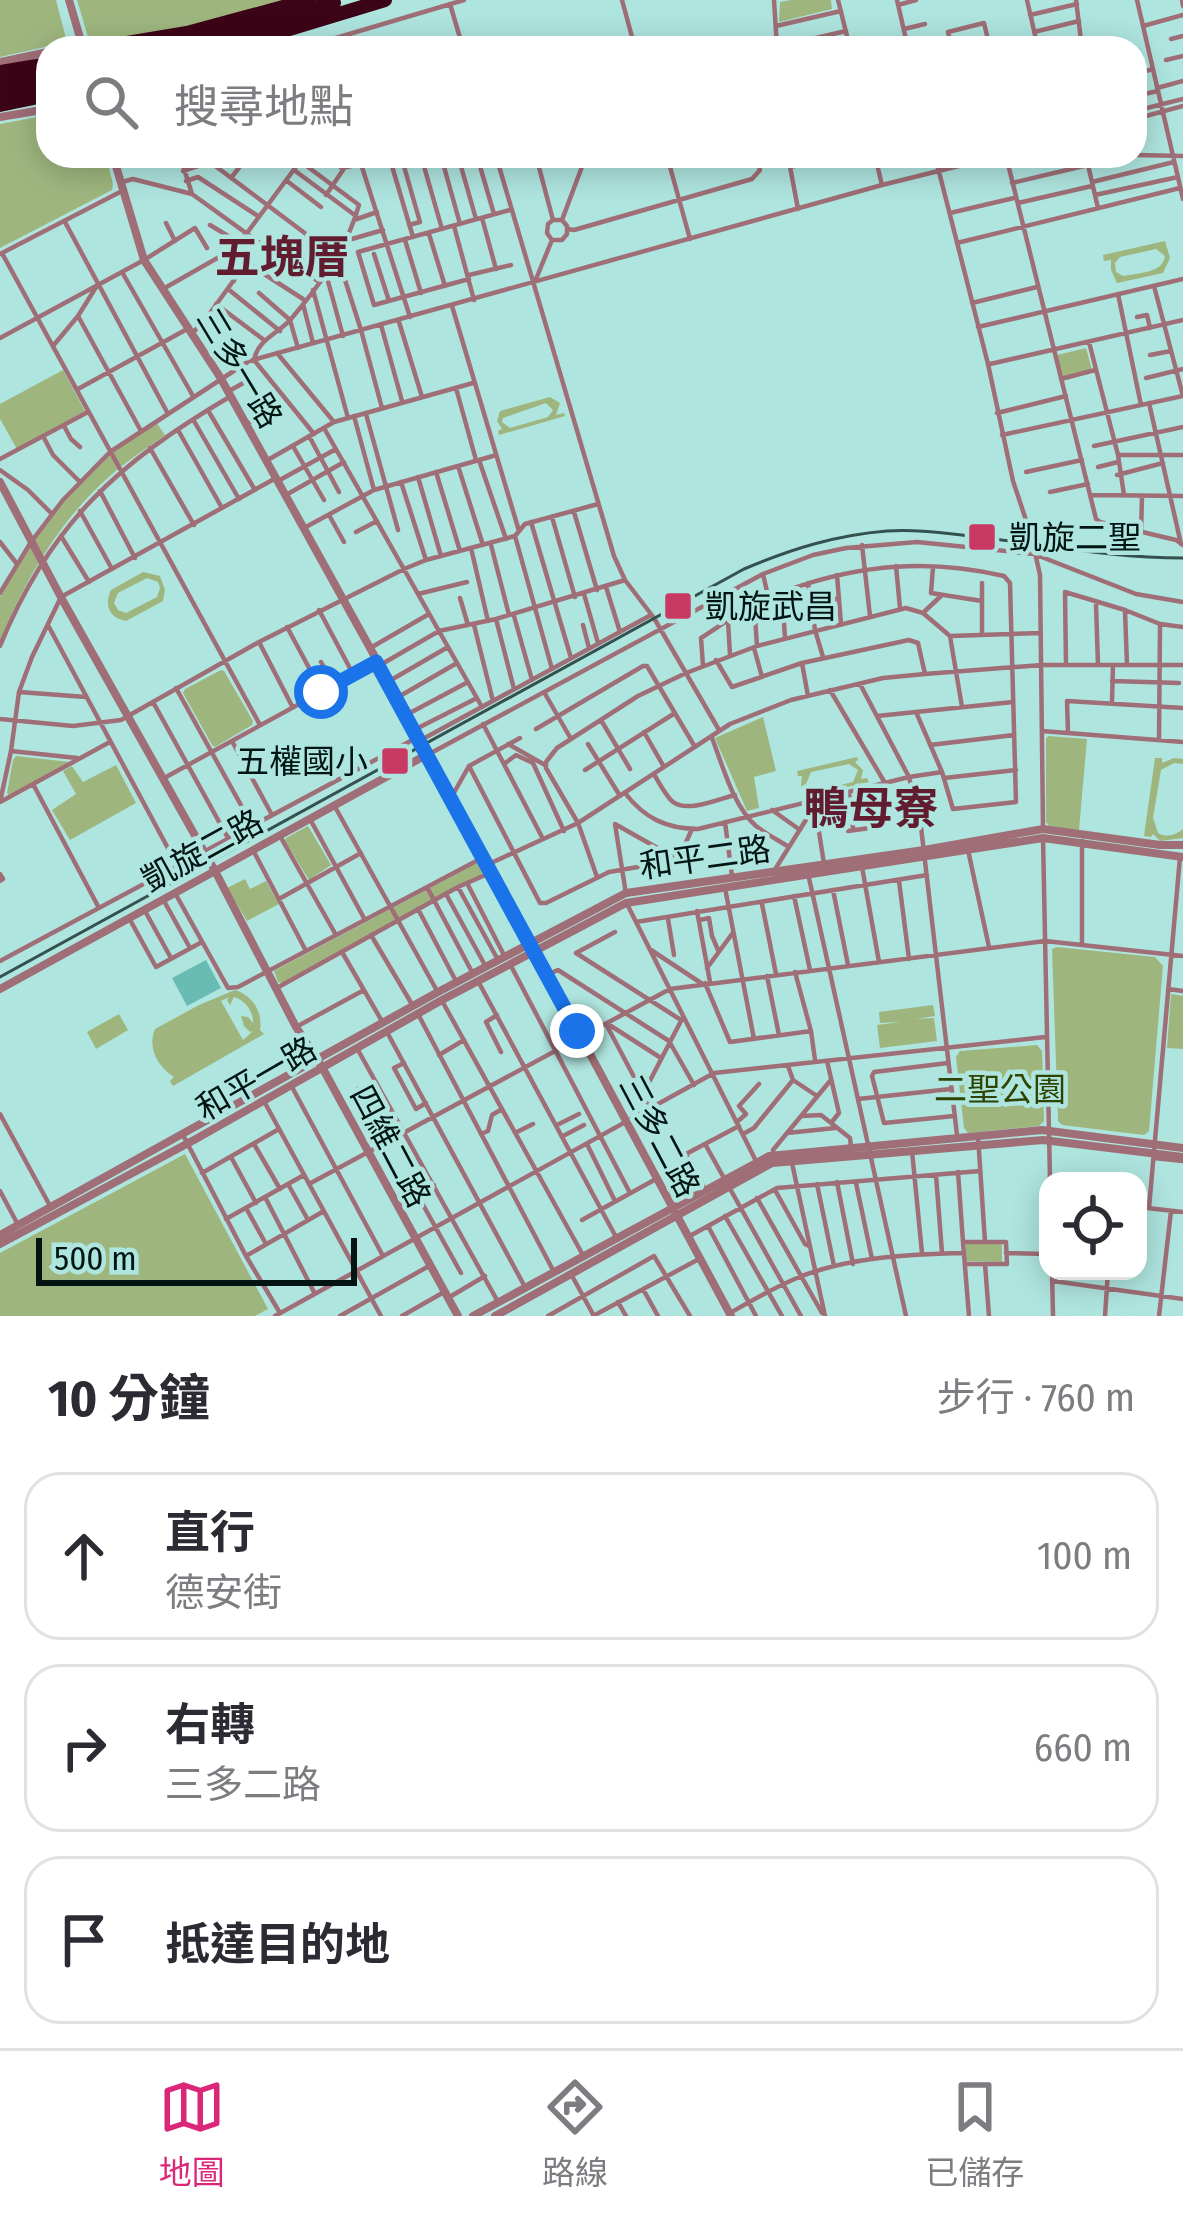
<!DOCTYPE html>
<html lang="zh-TW">
<head>
<meta charset="utf-8">
<style>
	:root { --surface:#fff; --page:#f7f7f7; --text:#2b2b33; --muted:#7c7c81; --line:#e1e1e2; --accent:#db2777 }
	body { margin:0; font-family:"Fira Sans Condensed","Noto Sans TC",sans-serif; background:var(--page); color:var(--text) }
	.controls { position:absolute; right:36px; bottom:36px; display:grid; overflow:hidden; border-radius:24px; box-shadow:0 6px 30px #0003 }
	.controls button { width:108px; height:108px; display:grid; place-items:center; padding:0; border:0; border-bottom:3px solid var(--line); background:var(--surface); color:var(--text); font:60px sans-serif }
	.scale { position:absolute; left:36px; bottom:30px; width:321px; box-sizing:border-box; padding-left:12px; border:6px solid #021513; border-top:0; font-size:33px; line-height:42px; white-space:nowrap; color:#021513; -webkit-text-stroke:9px #afe5df; paint-order:stroke }
	.stop { position:absolute; width:36px; height:36px; margin:-27px; border:9px solid #1a73e8; border-radius:50%; background:#fff }
	.stop.end { background:#1a73e8; border-color:#fff; box-shadow:0 3px 12px #0008 }
	.list { margin:0; padding:0; list-style:none }
	h2 { display:flex; justify-content:space-between; align-items:center; height:156px; margin:0; padding:0 48px; font-size:51px }
	h2 small { font-size:39px; font-weight:400; color:var(--muted) }
	.list li { display:grid; grid-template-columns:78px 1fr auto; gap:36px; align-items:center; box-sizing:border-box; height:168px; margin:0 24px 24px; padding:0 24px; border:3px solid var(--line); border-radius:36px }
	.list b { display:block; font-size:45px; white-space:nowrap }
	.list p { margin:0; font-size:39px; white-space:nowrap; color:var(--muted) }
	.list em { font-size:39px; font-style:normal; color:var(--muted) }
	.icon { flex:none; width:66px; height:66px; fill:none; stroke:currentColor; stroke-width:2; stroke-linecap:round; stroke-linejoin:round }
	.map { position:relative; flex:none; width:1183px; height:1316px; overflow:hidden }
	.search { position:absolute; background:var(--surface); box-shadow:0 6px 30px #0003; left:36px; right:36px; top:36px; height:132px; display:flex; align-items:center; gap:30px; box-sizing:border-box; padding:0 42px; border-radius:36px; color:var(--muted); font-size:45px }
	.sheet { height:732px; background:var(--surface) }
	nav { display:flex; justify-content:space-around; align-items:center; box-sizing:border-box; height:168px; border-top:3px solid var(--line); background:var(--surface); font-size:33px; color:var(--muted) }
	nav a { display:grid; justify-items:center; gap:6px }
	nav .on { color:var(--accent) }
	.map>svg:first-child { display:block }
	.green { fill:#9eb67e; fill-rule:evenodd }
	.water { fill:#68bcb3 }
	.lines { fill:none; stroke-linecap:round; stroke-linejoin:round }
	.minor { stroke:#9f6e77; stroke-width:4.5 }
	.tertiary { stroke:#9f6e77; stroke-width:8 }
	.motorway { stroke:#3c0417; stroke-width:14 }
	.tram { stroke:#34514e; stroke-width:3 }
	.route { stroke:#1a73e8; stroke-width:15 }
	.poi-dot { fill:#c83964; stroke:#afe5df; stroke-width:4.5 }
	.labels { text-anchor:middle; stroke-width:9; stroke-linejoin:round; paint-order:stroke }
	.street-label { font-size:33px; fill:#021513; stroke:#afe5df }
	.poi-label { font-size:33px; fill:#021513; stroke:#afe5df; text-anchor:start }
	.park-label { font-size:33px; fill:#2f4401; stroke:#afe5df }
	.district-label { font-size:45px; font-weight:bold; fill:#611c30; stroke:#afe5df }
</style>
</head>
<body>
<div class="map">
<svg width="1183" height="1316" viewBox="0 0 1183 1316">
	<rect width="100%" height="100%" fill="#afe5df"/>
	<path class="green" d="M0 0H56L67 42 0 57Z
		M77 0H292L180 32 91 47Z
		M791 0H831L832 9 779 22 780 2Z
		M48 115V156H106L113 184 112 190 0 248V124Z
		M1165 241 1170 258 1163 273 1117 283 1111 270V260L1104 261 1103 255ZM1156 249 1165 256C1163 273 1139 273 1123 276L1116 272 1115 263 1120 257Z
		M1086 348 1092 370 1062 377 1057 355Z
		M63 370 85 411 17 449 0 419V404Z
		M550 397 560 403 556 415 564 413 565 416 499 435 498 431 502 429 497 421 500 411ZM546 403 553 410 548 417 510 428 502 422 503 418Z
		M156 422 165 435C147 448 128 460 111 475 61 518 24 581 0 641V597L31 545 64 502 110 455Z
		M143 572 160 576 165 590 163 601 126 621C109 618 104 605 111 590ZM147 578 158 582 160 588 157 597 126 613 118 610 114 603 118 593Z
		M221 670 224 671 253 721 252 725 215 747 212 745 183 693 185 689Z
		M763 717 776 771 754 777 759 808 747 811 715 738Z
		M1048 736 1087 739 1079 830 1050 827 1046 822V739Z
		M16 756 70 762 9 795 7 793 13 760Z
		M857 757 858 760 855 762 863 770 861 779 867 778 869 782 803 797 806 792 801 785 802 776H798L797 771ZM849 764 858 770 853 782 814 791 806 784 811 772Z
		M1155 758H1162V763L1174 758 1183 759V764L1174 763 1161 770 1153 818 1158 833C1168 838 1175 835 1183 829V838L1160 841 1153 834 1151 837 1144 836Z
		M116 765 136 803 70 840 52 810 76 794 63 771 72 766 83 782Z
		M308 826 331 865 309 880 285 841 286 838Z
		M477 863 480 864 483 875 282 983 278 982 274 971Z
		M245 879 250 889 266 881 279 904 247 921 227 888Z
		M1057 947 1155 957 1163 966 1149 1131 1144 1135 1062 1125 1058 1121 1052 949Z
		M235 990C253 996 263 1012 260 1030L264 1034 173 1086 170 1081 174 1077C158 1067 147 1048 155 1029L199 1005ZM229 997 227 1000 230 1005 234 997C245 1000 254 1012 253 1023L248 1017 241 1016 244 1026 250 1032 253 1031 243 1040 221 1001Z
		M1171 994 1183 996V1049L1167 1048Z
		M933 1005 935 1016 916 1019 934 1018 937 1041 880 1048 877 1025 900 1022 880 1023 879 1012Z
		M119 1014 128 1030 96 1049 87 1032Z
		M1037 1045 1042 1051 1044 1121 1039 1126 968 1133 964 1128 956 1057 960 1051Z
		M185 1154 268 1309 255 1316H0V1253Z
		M1002 1243V1262L966 1261V1244Z"/>
	<path class="water" d="M206 960 221 988 187 1006 172 978Z"/>
	<g class="lines">
		<path class="minor" d="M622 0 635 48
			M774 0 777 48
			M838 0 850 48
			M897 0 908 48
			M1027 0 1038 48
			M1076 0 1082 48
			M1137 0 1183 199
			M1182 0 1183 6
			M450 4 463 48
			M898 5 916 0
			M1030 15 1077 4
			M776 26 841 11
			M1143 26 1183 15
			M904 29 925 24
			M1034 32 1079 21
			M1171 39 1183 36
			M777 47 846 31
			M302 48 464 0
			M952 48 948 32 984 23 990 48
			M1038 48 1079 38
			M1166 60 1183 56
			M1135 74 1153 69
			M1157 88 1183 81
			M1135 96 1158 91
			M1135 111 1183 99
			M1135 119 1183 106
			M1135 155 1183 156
			M180 156 192 194 271 251 318 281
			M288 156 298 165
			M324 156 342 168 361 164 410 317
			M389 156 413 237
			M401 156 420 222 409 225
			M421 156 442 229
			M441 156 460 224
			M458 156 476 219
			M477 156 494 214
			M496 156 614 556 625 580 654 618 719 730
			M536 156 553 220
			M667 156 690 239
			M788 156 798 209
			M875 156 882 185
			M935 156 988 364 1013 481 1031 535 1040 575 1043 827
			M1006 156 1096 519 1100 522 1176 540 1183 545
			M1090 156 1088 165 1098 208
			M300 161 359 205C347 248 320 285 291 319 278 334 258 339 254 360L314 434
			M361 164 390 156
			M790 167 841 156
			M294 170 356 216
			M939 170 950 162 972 156
			M183 171 210 162 338 258 361 330 382 408
			M231 178 248 156
			M186 181 198 177 258 216
			M287 181 321 207
			M122 182 133 179 192 194
			M1092 182 1174 162
			M1012 183 1088 165
			M326 195 343 170
			M1095 195 1178 177
			M1018 203 1092 186
			M950 213 1014 198
			M482 218 496 269
			M354 220 377 212
			M562 220 586 156
			M65 222 167 412
			M166 223 175 241
			M210 225 238 242
			M454 226 474 300
			M568 229 574 230 752 179 760 170 756 156
			M429 234 445 286
			M405 240 421 293
			M345 241 383 230
			M957 243 1180 188
			M228 252 234 281
			M0 254 122 191
			M374 254 389 301
			M3 255 260 725
			M247 263 303 299
			M122 272 193 396
			M326 274 343 336
			M469 275 511 265
			M469 279 374 305 358 252 510 210
			M534 284 552 240 547 233 548 224 553 220H562L567 226V234L562 240H552
			M1154 286 1183 396
			M163 289 228 252 247 233 304 156
			M228 289 280 331
			M313 290 348 418
			M259 293 290 320 298 348
			M1118 294 1141 405
			M972 303 1037 287
			M216 304 264 340
			M303 304 313 343
			M452 306 519 531
			M78 316 141 431
			M1137 317 1147 315 1150 328
			M399 322 422 397
			M381 325 402 401
			M978 327 1183 279
			M192 333 202 324 250 258
			M0 338 144 260 195 228 207 248
			M1089 342 1118 455H1183
			M53 346 78 316 98 284
			M277 353 334 422
			M1150 355 1171 351
			M990 364 1183 320
			M1146 378 1183 369
			M1061 379 1095 370
			M456 388 476 460
			M78 389 189 328
			M229 391 247 381 256 394
			M1149 403 1181 544
			M209 412 255 490
			M997 413 1066 396
			M366 414 398 530
			M354 416 374 490
			M194 421 239 499
			M246 424 273 410
			M64 426 71 439 80 447
			M324 428 482 707
			M178 430 222 508
			M1002 435 1183 396
			M309 436 339 492
			M44 438 53 455 80 482
			M1094 446 1183 427
			M150 448 194 525
			M294 448 324 500
			M1118 455 1124 495
			M0 459 88 412
			M479 460 506 539
			M266 461 334 422 473 383
			M458 466 483 545
			M1098 467 1118 462
			M0 470 28 490 52 514
			M436 472 460 551
			M1026 472 1082 460
			M1117 475 1163 463
			M418 477 441 556
			M278 481 336 449
			M401 482 426 560
			M100 491 135 558
			M1050 492 1088 484
			M286 495 344 462
			M1090 495 1183 496
			M80 511 112 569
			M574 512 597 590
			M329 515 344 542
			M552 517 575 597
			M531 522 571 658
			M304 528 374 490 493 456
			M356 532 377 521
			M1141 532 1142 496
			M61 536 89 582
			M515 536 552 669
			M0 542 17 564
			M491 545 509 615
			M862 545 870 616
			M471 548 488 621
			M896 566 900 608
			M933 567 931 593 982 601
			M763 574 768 596
			M837 575 841 624
			M808 583 815 630 823 657
			M606 587 620 632
			M0 593 31 542 63 500 110 452 249 361 882 185 999 156
			M782 593 785 638
			M418 594 467 582
			M584 594 598 643
			M460 598 468 625
			M716 599 728 621 730 655
			M754 603 757 646
			M1096 604 1098 665
			M811 607 839 598
			M319 610 353 674
			M925 611 942 595
			M1125 611 1127 665
			M514 616 532 680
			M496 619 514 689
			M474 625 493 701
			M583 625 589 648
			M49 627 177 865
			M287 627 321 690
			M982 634V583
			M950 636 1041 633
			M259 642 292 706
			M0 646C50 523 119 462 231 396
			M372 647 429 614
			M754 648 762 677
			M716 660 732 687 802 663 808 696
			M321 662 333 683
			M802 663 909 640 918 643 925 674
			M382 664 439 631 496 619 625 580
			M1066 665 1065 592 1125 610 1160 624 1183 627
			M703 666 701 638C720 626 737 613 756 602 767 596 780 593 791 589 862 564 930 559 1004 576L1010 583 1016 802 953 809 942 772 916 712
			M391 680 448 647
			M1112 681 1179 683
			M860 684 909 777 921 827 957 1135
			M176 688 252 825
			M830 690 885 783
			M19 692 86 697
			M544 692 571 739
			M400 696 457 663
			M1112 701 1113 665
			M153 702 228 838
			M406 715 468 682
			M877 716 1013 702
			M0 719 73 726 121 720 259 642 404 569 426 560 515 536 525 524 598 504
			M601 720 630 769
			M483 724 543 839
			M418 728 477 698
			M536 729 643 666H647L695 747
			M1042 731 1183 742
			M644 732 664 767
			M1068 733 1067 701 1183 708
			M520 738 469 766 540 903H546L609 872 678 860 692 829
			M712 738C723 766 733 806 756 826 766 834 778 840 789 847
			M421 740 651 615
			M1159 740 1160 625
			M232 741 272 815
			M508 744 545 765
			M588 744 620 796
			M930 745 1014 735
			M11 751 77 758
			M431 753 763 574 813 555 846 548 917 542 1034 554 1136 594 1183 602
			M504 764 516 755 533 763 564 831
			M585 770 675 713
			M655 776C660 784 666 796 673 802 688 813 719 799 735 795
			M166 777 376 662
			M944 778 1016 770
			M33 784 99 908
			M849 792 853 828
			M625 793C644 818 667 829 698 829L909 777 942 772
			M451 798 469 766
			M2 801 108 743
			M0 802 11 751 19 692 32 657 61 597 276 478
			M334 805 436 989
			M815 806 824 864
			M772 810 800 830
			M310 819 365 920
			M725 822 732 876
			M818 826 851 819
			M848 831 884 826 880 785
			M280 836 336 935
			M1043 838 1050 1181
			M253 850 306 951
			M968 850 989 947
			M491 863 578 823 730 724 791 700 883 678 925 674 1042 665H1183
			M862 867 879 962
			M774 871 814 807
			M0 874 3 879 0 881
			M597 877 578 823 546 768V762L557 748 638 696 686 673 757 646 906 608 923 613 950 636 962 707
			M809 878 906 1316
			M899 881 909 959
			M467 883 505 957
			M427 887 472 972
			M458 887 498 960
			M725 888 754 1039
			M833 890 848 965
			M175 893 228 988 238 987 482 858
			M446 894 486 967
			M626 894 615 824 693 868
			M794 896 810 970
			M279 899 361 853
			M164 901 190 948
			M762 904 776 974
			M628 906 757 1163
			M418 909 457 983
			M145 911 171 958
			M697 911 710 982
			M129 918 156 967 202 942
			M668 919 674 955
			M700 920 709 918 712 936 718 950
			M636 922 927 875
			M615 932 576 953 681 1020
			M371 935 413 1006
			M1082 944V841
			M651 950 701 983
			M342 952 383 1023
			M0 961 418 737
			M510 964 630 1193
			M707 968 732 934
			M795 972 811 1031 815 1060
			M549 974 558 970 669 1041 694 1085
			M767 976 779 1035
			M478 981 616 1237
			M705 983 730 1042 811 1031
			M275 989 458 887 490 873
			M1168 989 1183 991
			M441 999 584 1257
			M497 1015 486 1022 501 1052
			M419 1016 554 1272
			M606 1024 651 1109
			M611 1026 661 1058
			M296 1027 364 990
			M388 1034 525 1287
			M358 1050 498 1302
			M439 1055 464 1040
			M827 1061 839 1113 831 1123
			M404 1063 394 1068 416 1109 426 1103
			M948 1063 874 1072 872 1076 884 1123 954 1116
			M793 1080 817 1096
			M292 1087 383 1256
			M358 1089 387 1142
			M643 1094 682 1019
			M858 1099 951 1089
			M265 1103 381 1316
			M0 1114 49 1204
			M801 1116 821 1115 850 1138 851 1146
			M737 1122 746 1114 739 1106 759 1084
			M557 1125 579 1114
			M515 1133 533 1124
			M787 1133 835 1128
			M481 1134 488 1131 492 1115 502 1109
			M743 1134 754 1128 793 1080 788 1066
			M183 1135 246 1256 280 1313
			M563 1136 584 1125
			M978 1136 985 1242
			M254 1144 280 1189
			M587 1144 615 1201
			M705 1144 801 1316
			M912 1151 922 1253
			M231 1157 256 1203
			M774 1157 773 1150 830 1081
			M1154 1158 1183 1161
			M792 1163 825 1316
			M958 1172 963 1242
			M202 1173 279 1129
			M936 1175 942 1253
			M837 1182 853 1264
			M856 1183 872 1259
			M288 1184 308 1220
			M309 1184 670 989 1045 941 1183 956
			M817 1184 834 1266
			M705 1190 686 1154 739 1126
			M775 1190 805 1244 809 1246
			M0 1191 17 1223
			M417 1194 461 1273
			M265 1197 315 1294
			M757 1198 822 1313
			M397 1206 434 1185
			M1138 1207 1183 1212
			M246 1208 266 1244
			M1149 1208 1180 857
			M725 1216 782 1316
			M226 1219 304 1175
			M582 1220 656 1179
			M708 1226 756 1316
			M688 1237 777 1188 980 1171
			M1006 1253 1048 1254
			M246 1256 324 1211
			M965 1264H1007L1006 1242H963L969 1316
			M985 1264 989 1316
			M1052 1271 1053 1316
			M571 1274 594 1316
			M1053 1281 1183 1299
			M643 1289 658 1316
			M448 1298 485 1276
			M618 1302 626 1316
			M730 1313C751 1301 773 1288 797 1278 847 1257 911 1254 964 1253
			M275 1316 714 1073 1045 1037
			M340 1316 429 1266
			M402 1316 444 1292
			M548 1316 654 1256 690 1316
			M593 1316 699 1259
			M1105 1316 1108 1271
			M1159 1316 1171 1211"/>
		<path class="tertiary" d="M69 0 83 48
			M66 48H72
			M0 62 48 52
			M0 117 48 109
			M113 156 144 260 220 377 246 424 421 740 731 1316
			M0 482 63 601 215 871 296 1027 322 1067 458 1316
			M0 989 428 754
			M0 1235 438 992 626 893 924 850 1043 829 1160 845H1183
			M0 1244 194 1140 442 1000 626 903 1043 838 1183 857
			M473 1316 769 1156 1042 1130 1183 1148
			M495 1316 772 1163 1043 1140 1183 1157"/>
		<path class="motorway" d="M298 12 334 3
			M97 48 187 33 309 0
			M169 48 305 11
			M217 48 263 37 385 0
			M0 72 48 64
			M0 85 48 76
			M0 95 48 86
			M0 105 48 95"/>
		<path class="tram" d="M0 977 744 569C791 549 836 535 887 531 915 529 943 533 970 536 1041 544 1112 558 1183 558"/>
	</g>
	<g class="lines">
		<path class="route" d="M321 692 376 662 577 1031"/>
	</g>
	<g class="poi-dot">
		<rect x="967" y="522" width="30" height="30" rx="6"/>
		<rect x="663" y="591" width="30" height="30" rx="6"/>
		<rect x="380" y="746" width="30" height="30" rx="6"/>
	</g>
	<g class="labels">
		<g class="street-label">
			<text transform="translate(240 368) rotate(59)" y="12">三多一路</text>
			<text transform="translate(202 850) rotate(-29)" y="12">凱旋二路</text>
			<text transform="translate(705 857) rotate(-8)" y="12">和平二路</text>
			<text transform="translate(256 1078) rotate(-30)" y="12">和平一路</text>
			<text transform="translate(660 1136) rotate(62)" y="12">三多二路</text>
			<text transform="translate(391 1146) rotate(62)" y="12">四維二路</text>
		</g>
		<g class="poi-label">
			<text x="1009" y="549">凱旋二聖</text>
			<text x="705" y="618">凱旋武昌</text>
			<text x="368" y="773" text-anchor="end">五權國小</text>
		</g>
		<g class="park-label">
			<text x="1000" y="1101">二聖公園</text>
		</g>
		<g class="district-label">
			<text x="282" y="273">五塊厝</text>
			<text x="871" y="824">鴨母寮</text>
		</g>
	</g>
</svg>
<div class="controls">
<button><svg class="icon" aria-label="locate" viewBox="0 0 24 24"><circle cx="12" cy="12" r="6"/><path d="M12 2v4M12 18v4M2 12h4M18 12h4"/></svg></button>
</div>
<div class="scale">500 m</div>
<div class="stop" style="left:321px;top:692px"></div>
<div class="stop end" style="left:577px;top:1031px"></div>
<div class="search"><svg class="icon" aria-label="search" viewBox="0 0 24 24"><circle cx="10" cy="10" r="6"/><path d="M15 15l6 6"/></svg>搜尋地點</div>
</div>
<section class="sheet">
<h2>10 分鐘<small>步行 · 760 m</small></h2>
<ul class="list">
<li><svg class="icon" aria-label="ahead" viewBox="0 0 24 24"><path d="M12 20V5M6 11l6-6 6 6"/></svg><div><b>直行</b><p>德安街</p></div><em>100 m</em></li>
<li><svg class="icon" aria-label="right" viewBox="0 0 24 24"><path d="M7 20v-9h11M14 6l5 5-5 5"/></svg><div><b>右轉</b><p>三多二路</p></div><em>660 m</em></li>
<li><svg class="icon" aria-label="arrive" viewBox="0 0 24 24"><path d="M6 21V4h12l-3 4 3 4H6"/></svg><div><b>抵達目的地</b></div></li>
</ul>
</section>
<nav>
<a class="on"><svg class="icon" aria-label="map" viewBox="0 0 24 24"><path d="M3 6l6-2 6 2 6-2v14l-6 2-6-2-6 2zM9 4v14M15 6v14"/></svg>地圖</a>
<a><svg class="icon" aria-label="directions" viewBox="0 0 24 24"><path d="M12 3l9 9-9 9-9-9zM9 14v-3h6M13 9l2 2-2 2"/></svg>路線</a>
<a><svg class="icon" aria-label="saved" viewBox="0 0 24 24"><path d="M7 4h10v16l-5-4-5 4z"/></svg>已儲存</a>
</nav>
</body>
</html>
